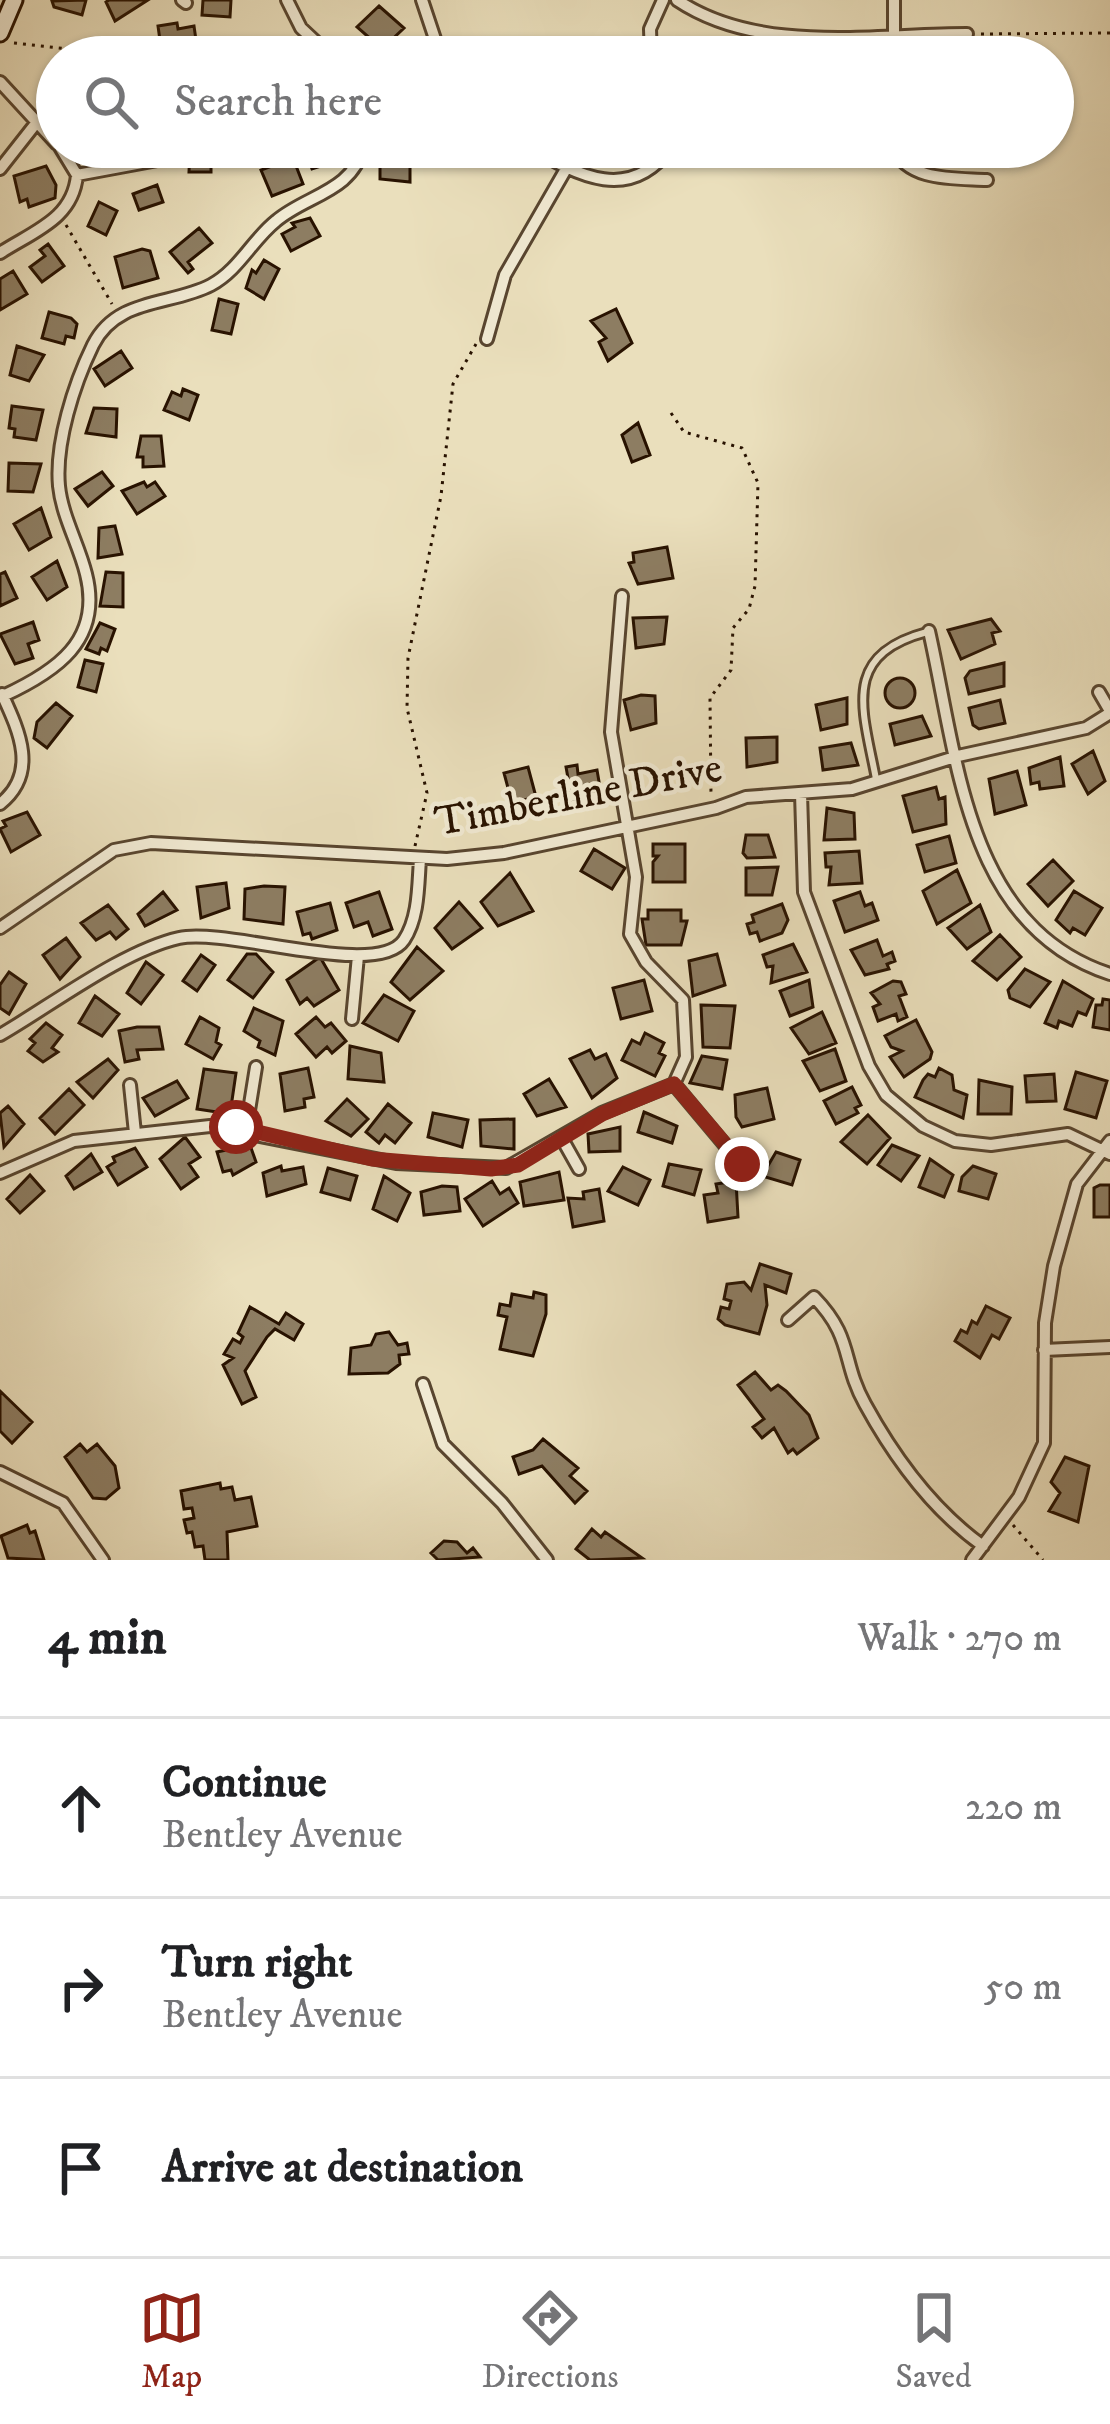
<!DOCTYPE html>
<html lang="en">
<head>
<meta charset="utf-8">
<style>
	:root { --surface:#fff; --page:#f2f2f2; --text:#202124; --muted:#757577; --line:#e0e0e0; --accent:#8f2418 }
	body { margin:0; font-family:"IM FELL DW Pica",serif; background:var(--page); color:var(--text) }
	.stop { position:absolute; width:36px; height:36px; margin:-27px; border:9px solid #8f2418; border-radius:50%; background:#fff }
	.stop.end { background:#8f2418; border-color:#fff; box-shadow:0 3px 12px #0008 }
	.list { margin:0; padding:0; list-style:none }
	h2 { display:flex; justify-content:space-between; align-items:center; height:156px; margin:0; padding:0 48px; font-size:51px }
	h2 small { font-size:39px; font-weight:400; color:var(--muted) }
	.list li { display:grid; grid-template-columns:78px 1fr auto; gap:36px; align-items:center; box-sizing:border-box; height:180px; padding:0 48px; border-top:3px solid var(--line) }
	.list b { display:block; font-size:45px; white-space:nowrap }
	.list p { margin:0; font-size:39px; white-space:nowrap; color:var(--muted) }
	.list em { font-size:39px; font-style:normal; color:var(--muted) }
	.icon { flex:none; width:66px; height:66px; fill:none; stroke:currentColor; stroke-width:2; stroke-linecap:round; stroke-linejoin:round }
	.map { position:relative; flex:none; width:1110px; height:1560px; overflow:hidden }
	.search { position:absolute; background:var(--surface); box-shadow:0 3px 9px #0004; left:36px; right:36px; top:36px; height:132px; display:flex; align-items:center; gap:30px; box-sizing:border-box; padding:0 42px; border-radius:66px; color:var(--muted); font-size:45px }
	.sheet { height:696px; background:var(--surface) }
	nav { display:flex; justify-content:space-around; align-items:center; box-sizing:border-box; height:168px; border-top:3px solid var(--line); background:var(--surface); font-size:33px; color:var(--muted) }
	nav a { display:grid; justify-items:center; gap:6px }
	nav .on { color:var(--accent) }
	.map>svg:first-child { display:block }
	.building { fill:#8d7d62; stroke:#281200; stroke-width:3 }
	.lines { fill:none; stroke-linecap:round; stroke-linejoin:round }
	.lane-casing { stroke:#58452f; stroke-width:12 }
	.street-casing { stroke:#58452f; stroke-width:16 }
	.secondary-casing { stroke:#281200; stroke-width:21 }
	.path { stroke:#281200; stroke-width:3; stroke-dasharray:3 6; stroke-linecap:butt }
	.lane { stroke:#f1ead3; stroke-width:6 }
	.street { stroke:#f1ead3; stroke-width:10 }
	.secondary { stroke:#f1ead3; stroke-width:15 }
	.route { stroke:#8f2418; stroke-width:15 }
	.labels { text-anchor:middle; stroke-width:9; stroke-linejoin:round; paint-order:stroke }
	.street-label { font-size:42px; fill:#281200; stroke:#f1ead3 }
</style>
</head>
<body>
<div class="map">
<svg width="1110" height="1560" viewBox="0 0 1110 1560">
	<rect width="100%" height="100%" fill="#eadfbc"/>
	<filter id="stains"><feTurbulence type="fractalNoise" baseFrequency=".00167" numOctaves="4"/><feColorMatrix values="0 0 0 0 .2 0 0 0 0 .09 0 0 0 0 .02 0 0 0 .5 -.17"/></filter>
	<radialGradient id="worn" r=".72"><stop offset=".6" stop-color="#630" stop-opacity="0"/><stop offset="1" stop-color="#630" stop-opacity=".3"/></radialGradient>
	<path class="building" d="M86 0 82 15 54 7 52 1Z
		M148 0 115 21 106 2 109 0Z
		M203 0H231L230 17 202 15Z
		M379 6 404 28 382 49 357 27Z
		M177 23 178 29 194 26 197 47 162 55 158 26Z
		M57 76V102L51 107 39 96Z
		M190 147H211V172H189Z
		M304 147H338L343 159 312 169Z
		M396 157 410 161V182L380 179V160Z
		M293 158 303 184 272 196 261 170Z
		M46 166 56 185 55 198 29 207 27 199 20 202 14 176Z
		M157 185 163 202 139 210 133 194Z
		M99 202 117 211 106 235 88 226Z
		M310 218 320 236 291 251 282 234 295 227 292 223Z
		M199 228 212 243 188 262 193 269 188 273 170 252Z
		M48 244 64 266 42 282 30 267 45 256 40 250Z
		M142 249 150 251 158 278 123 288 115 257Z
		M264 260 279 269 264 299 246 288 252 270 256 273Z
		M13 271 27 294 0 310V279Z
		M219 299 238 304 231 334 212 330Z
		M616 309 632 343 608 361 599 342 606 338 591 321Z
		M49 312 71 318 77 324 74 338 66 336 64 344 42 338Z
		M17 346 44 355 29 381 10 375Z
		M121 351 132 368 105 386 94 369Z
		M183 389 198 395 189 420 164 410 172 392 181 396Z
		M12 406 43 410 36 440 14 437 15 429 9 428Z
		M94 408 117 409 116 437 86 433Z
		M638 423 650 455 632 462 622 435Z
		M141 436H161L164 466 143 467V457H137Z
		M9 463 41 464 33 492 8 491Z
		M102 472 113 486 88 506 75 489Z
		M144 482 147 487 155 482 165 496 137 514 122 491Z
		M41 508 51 537 29 550 14 524Z
		M115 526 122 554 98 558 99 528Z
		M667 547 673 578 638 584 629 563 634 562 633 553Z
		M57 561 67 587 47 600 32 577Z
		M5 572 17 598 0 606V574Z
		M106 572 123 573V607L100 606Z
		M667 617 664 644 636 648 633 618Z
		M991 619 1000 631 992 633 995 644 961 659 948 630Z
		M33 622 39 640 28 644 33 658 15 664 0 634Z
		M100 623 115 629 107 651 101 648 99 654 86 649Z
		M85 660 103 664 96 692 78 687Z
		M1004 663V686L969 694 965 678 970 671Z
		M885 693a15 15 0 1 1 30 0a15 15 0 1 1-30 0Z
		M641 695 655 696 656 723 631 730 624 700Z
		M847 698V724L821 730 816 705Z
		M1000 700 1005 723 979 729 973 725 969 708Z
		M56 703 72 716 47 748 34 738 37 722Z
		M922 716 931 736 895 745 890 724Z
		M777 737V762L747 767 746 738Z
		M851 743 858 765 823 770 820 748Z
		M1093 751 1105 781 1088 794 1072 764Z
		M1060 757 1064 786 1040 789 1039 782 1031 784 1029 768Z
		M577 765 578 774 597 770 602 799 572 800 566 767Z
		M528 767 536 797 512 803 504 773Z
		M1017 771 1026 805 995 814 989 779Z
		M936 787 939 799 945 797 946 824 913 832 903 796Z
		M827 808 854 813 855 839 824 840Z
		M27 812 40 835 11 852 0 829 6 826 3 821Z
		M746 835H768L775 857 747 858 743 853Z
		M949 836 956 863 925 872 917 845Z
		M653 844H685V882H653V862L658 856H653Z
		M594 849 625 868 612 889 581 871Z
		M859 851 862 883 829 885 831 867H826L825 853Z
		M1053 860 1073 881 1048 906 1028 884Z
		M778 867 772 895H746V868Z
		M957 870 971 903 937 924 923 891Z
		M510 873 533 911 498 926 481 902Z
		M226 883 229 908 201 918 197 887Z
		M264 886 285 887 283 924 244 919 245 889Z
		M1074 891 1102 908 1085 935 1073 928 1070 933 1056 920Z
		M163 892 177 910 145 926 138 914Z
		M379 892 392 929 373 936 368 922 354 927 346 903Z
		M860 892 865 906 872 903 878 920 845 932 834 901Z
		M459 902 482 928 452 949 435 928Z
		M330 903 337 930 312 939 310 933 303 935 297 912Z
		M782 904 788 920 782 933 760 941 757 932 750 934 747 924 754 922 752 915Z
		M108 905 128 929 116 939 110 932 96 940 81 923Z
		M980 905 991 932 967 949 948 928Z
		M648 910H681V921H687L681 945H646L642 919H648Z
		M1000 935 1021 957 997 980 973 961Z
		M66 938 80 957 60 979 43 955Z
		M877 940 883 956 892 952 895 961 887 964 889 969 865 975 851 950Z
		M793 944 807 972 771 983 773 966 767 967 763 955Z
		M417 947 443 971 410 1000 391 982Z
		M247 954H256L273 972 253 998 228 980Z
		M717 954 725 985 693 996 689 961Z
		M201 955 215 965 197 991 183 981Z
		M320 957 339 990 314 1006 307 998 300 1004 287 980Z
		M146 962 163 975 141 1004 127 993Z
		M1025 969 1050 982 1030 1007 1010 998 1008 990Z
		M9 972 26 984 9 1014 0 1008V985Z
		M644 980 652 1011 621 1019 613 988Z
		M809 980 813 1007 790 1016 780 991Z
		M893 981 901 982 906 994 899 996 907 1017 898 1021 896 1014 878 1021 873 1007 880 1004 871 993Z
		M1063 981 1093 999 1086 1015 1078 1012 1072 1026 1059 1021 1057 1028 1045 1023Z
		M384 995 414 1011 398 1041 363 1023Z
		M95 996 119 1014 102 1036 79 1023Z
		M1103 999 1110 1000V1030L1093 1027 1096 1005H1102Z
		M701 1005 735 1006 730 1048 703 1047Z
		M254 1008 283 1021 275 1055 258 1047 260 1041 244 1031Z
		M822 1012 836 1043 809 1054 791 1028Z
		M200 1017 219 1028 216 1042 221 1045 213 1059 186 1044Z
		M316 1017 325 1027 331 1023 346 1041 332 1053 327 1047 316 1057 296 1034Z
		M916 1020 932 1052 930 1059 904 1077 890 1057 902 1051 891 1047 885 1036Z
		M46 1023 62 1035 52 1048 58 1052 43 1062 28 1051 35 1043 30 1039Z
		M137 1027H159L163 1049 137 1050 139 1059 125 1062 119 1031Z
		M645 1033 664 1043 659 1053 665 1056 655 1076 622 1060 632 1040 640 1044Z
		M350 1046 381 1053 384 1082 348 1079Z
		M835 1049 846 1081 820 1091 803 1061Z
		M590 1050 595 1059 606 1054 617 1078 592 1098 570 1059Z
		M702 1056 727 1060 722 1089 690 1083Z
		M108 1059 118 1070 93 1098 77 1082Z
		M308 1068 314 1097 304 1099 305 1107 285 1111 280 1074Z
		M939 1068 952 1075 954 1090 967 1095 963 1118 915 1097 923 1080 928 1074 935 1077Z
		M204 1069 236 1073 230 1114 197 1109Z
		M1076 1072 1107 1081 1096 1118 1065 1109Z
		M1054 1074 1056 1101 1027 1102 1025 1076Z
		M549 1079 566 1107 537 1116 524 1094Z
		M979 1080 1012 1087 1011 1114H978Z
		M177 1081 188 1098 155 1116 143 1098Z
		M852 1087 861 1105 855 1108 858 1113 836 1124 824 1101Z
		M767 1088 774 1119 742 1127 736 1117 735 1095Z
		M69 1089 84 1105 55 1134 40 1118Z
		M347 1099 368 1119 351 1136 326 1121Z
		M388 1104 411 1123 395 1143 385 1135 379 1143 366 1132Z
		M8 1106 24 1124 4 1147 0 1113Z
		M644 1112 677 1126 672 1143 638 1132Z
		M433 1113 468 1120 462 1147 428 1137Z
		M868 1115 890 1138 867 1164 841 1142Z
		M514 1119V1149L481 1146 480 1120Z
		M620 1127V1151L589 1152 588 1134Z
		M185 1137 200 1157 189 1164 198 1177 181 1189 160 1159Z
		M250 1145 256 1162 233 1175 231 1170 223 1172 217 1152Z
		M892 1145 919 1156 901 1181 878 1165Z
		M135 1148 147 1167 118 1185 107 1167 115 1162 113 1157Z
		M776 1152 800 1160 792 1185 762 1176Z
		M91 1154 102 1172 74 1189 66 1176Z
		M930 1159 953 1175 944 1197 919 1187Z
		M669 1164 701 1170 694 1195 663 1186Z
		M281 1166 282 1171 303 1167 306 1184 267 1196 263 1173Z
		M973 1166 996 1174 988 1199 959 1191 962 1177Z
		M623 1167 650 1180 638 1205 608 1191Z
		M328 1168 357 1176 350 1200 321 1192Z
		M559 1172 564 1200 524 1206 520 1182Z
		M30 1175 44 1191 20 1213 7 1199Z
		M384 1176 410 1193 397 1221 373 1209Z
		M492 1181 500 1194 509 1188 518 1203 483 1226 465 1199Z
		M736 1181 738 1217 708 1222 704 1195 718 1193 716 1184Z
		M1100 1185H1110V1217H1094V1188Z
		M442 1186 457 1187 460 1211 424 1215 421 1192Z
		M599 1189 604 1221 573 1227 568 1198 584 1199 583 1192Z
		M760 1264 791 1274 786 1293 765 1285 767 1305 759 1334 725 1325 718 1319 721 1307 729 1309 731 1301 724 1299 727 1284 744 1282 751 1290Z
		M534 1292 546 1295V1314L533 1356 500 1349 507 1317 498 1315 500 1304 510 1306 512 1294 533 1298Z
		M986 1306 1010 1318 999 1339 992 1335 980 1358 955 1341 961 1330 967 1333 972 1321 977 1324Z
		M250 1307 279 1324 286 1313 303 1324 294 1340 275 1329 267 1337 245 1371 256 1397 242 1404 223 1365 233 1358 224 1354 233 1339 240 1343 243 1337 238 1333Z
		M389 1332 398 1345 407 1343 409 1354 399 1355 400 1364 388 1373 349 1374 351 1348 371 1345 376 1334Z
		M755 1372 771 1390 778 1385 786 1391 809 1415 818 1438 797 1454 793 1449 788 1453 774 1428 762 1438 753 1427 764 1419 738 1385Z
		M0 1391 32 1422 12 1443 0 1431Z
		M543 1439 578 1468 570 1476 587 1491 575 1503 542 1466 519 1474 513 1457 533 1450Z
		M80 1444 87 1452 97 1444 115 1466 119 1488 106 1499 93 1498 65 1457Z
		M1065 1457 1089 1466 1078 1522 1049 1511 1060 1493 1051 1482Z
		M220 1483 221 1489 232 1487 235 1500 251 1497 257 1526 227 1532 228 1560H205L203 1546 195 1547 192 1532 187 1533 184 1520 194 1518 192 1508 184 1509 181 1491Z
		M27 1525 30 1533 35 1531 44 1560 8 1558 1 1536Z
		M592 1529 601 1537 605 1532 642 1558 590 1560 576 1549Z
		M444 1541 457 1542 467 1553 473 1548 480 1557 438 1560 431 1553Z"/>
	<g class="lines">
		<g class="lane-casing">
			<path id="lane" d="M876 779C863 710 840 655 927 632"/>
		</g>
		<g class="street-casing">
			<path id="street" d="M182 0 186 3
				M287 0 301 28 332 57
				M422 0 441 57
				M677 0C759 55 873 34 967 34
				M894 0V57
				M651 57 650 29 663 0
				M0 82 57 144
				M530 147C579 177 631 203 671 147
				M893 147C908 182 954 178 987 180
				M0 169 37 122
				M77 175 174 157
				M0 253C34 231 73 219 77 175L60 147
				M487 339 505 275 566 169
				M929 631C958 759 966 927 1110 974
				M1099 692 1110 711
				M3 696C55 672 103 641 86 574 79 545 62 516 59 486 55 443 74 384 93 345 117 297 171 306 211 285 239 270 252 240 276 221 306 195 353 192 363 147
				M801 793 804 892 869 1066 886 1095 923 1126 955 1141 991 1145 1068 1134 1110 1154
				M0 804C39 773 19 731 2 694
				M0 928 114 850 151 843 447 859 504 853 716 808 746 797 852 789 958 756 1086 728 1110 713
				M352 1019 358 956
				M0 1035C52 1005 122 951 179 938 228 927 377 980 404 940 419 917 418 886 420 859
				M674 1084 741 1164
				M130 1085 135 1133
				M246 1129 256 1067
				M561 1137 579 1169
				M0 1173 74 1141 210 1126 396 1163 506 1168 602 1113 674 1084 686 1057 683 1000 646 962 630 934 636 877 611 732 622 596
				M788 1320 814 1297C854 1338 841 1361 865 1404 894 1457 934 1511 983 1546
				M1044 1350 1110 1347
				M423 1384 443 1444 502 1503 547 1560
				M0 1472 63 1503 103 1560
				M972 1560 1019 1497 1044 1443 1045 1323 1054 1266 1077 1184 1110 1141"/>
		</g>
		<g class="secondary-casing">
			<path id="secondary" d="M0 33 14 0"/>
		</g>
		<path class="path" d="M981 34 1110 33
			M14 43 142 57
			M66 225 112 304
			M671 413 684 432 742 448 758 483 755 586 749 609 733 628 731 670 710 698 711 796
			M415 846 427 793 407 708 408 658 441 496 453 384 476 344
			M1013 1525 1043 1560"/>
		<use href="#lane" class="lane"/>
		<use href="#street" class="street"/>
		<use href="#secondary" class="secondary"/>
	</g>
	<g class="lines">
		<path class="route" d="M236 1127 372 1159 491 1169 518 1165 602 1114 674 1084 742 1164"/>
	</g>
	<g class="labels">
		<g class="street-label">
			<text transform="translate(578 793) rotate(-11)" y="15">Timberline Drive</text>
		</g>
	</g>
	<rect width="100%" height="100%" filter="url(#stains)"/>
	<rect width="100%" height="100%" fill="url(#worn)"/>
</svg>
<div class="stop" style="left:236px;top:1127px"></div>
<div class="stop end" style="left:742px;top:1164px"></div>
<div class="search"><svg class="icon" aria-label="search" viewBox="0 0 24 24"><circle cx="10" cy="10" r="6"/><path d="M15 15l6 6"/></svg>Search here</div>
</div>
<section class="sheet">
<h2>4 min<small>Walk · 270 m</small></h2>
<ul class="list">
<li><svg class="icon" aria-label="ahead" viewBox="0 0 24 24"><path d="M12 20V5M6 11l6-6 6 6"/></svg><div><b>Continue</b><p>Bentley Avenue</p></div><em>220 m</em></li>
<li><svg class="icon" aria-label="right" viewBox="0 0 24 24"><path d="M7 20v-9h11M14 6l5 5-5 5"/></svg><div><b>Turn right</b><p>Bentley Avenue</p></div><em>50 m</em></li>
<li><svg class="icon" aria-label="arrive" viewBox="0 0 24 24"><path d="M6 21V4h12l-3 4 3 4H6"/></svg><div><b>Arrive at destination</b></div></li>
</ul>
</section>
<nav>
<a class="on"><svg class="icon" aria-label="map" viewBox="0 0 24 24"><path d="M3 6l6-2 6 2 6-2v14l-6 2-6-2-6 2zM9 4v14M15 6v14"/></svg>Map</a>
<a><svg class="icon" aria-label="directions" viewBox="0 0 24 24"><path d="M12 3l9 9-9 9-9-9zM9 14v-3h6M13 9l2 2-2 2"/></svg>Directions</a>
<a><svg class="icon" aria-label="saved" viewBox="0 0 24 24"><path d="M7 4h10v16l-5-4-5 4z"/></svg>Saved</a>
</nav>
</body>
</html>
